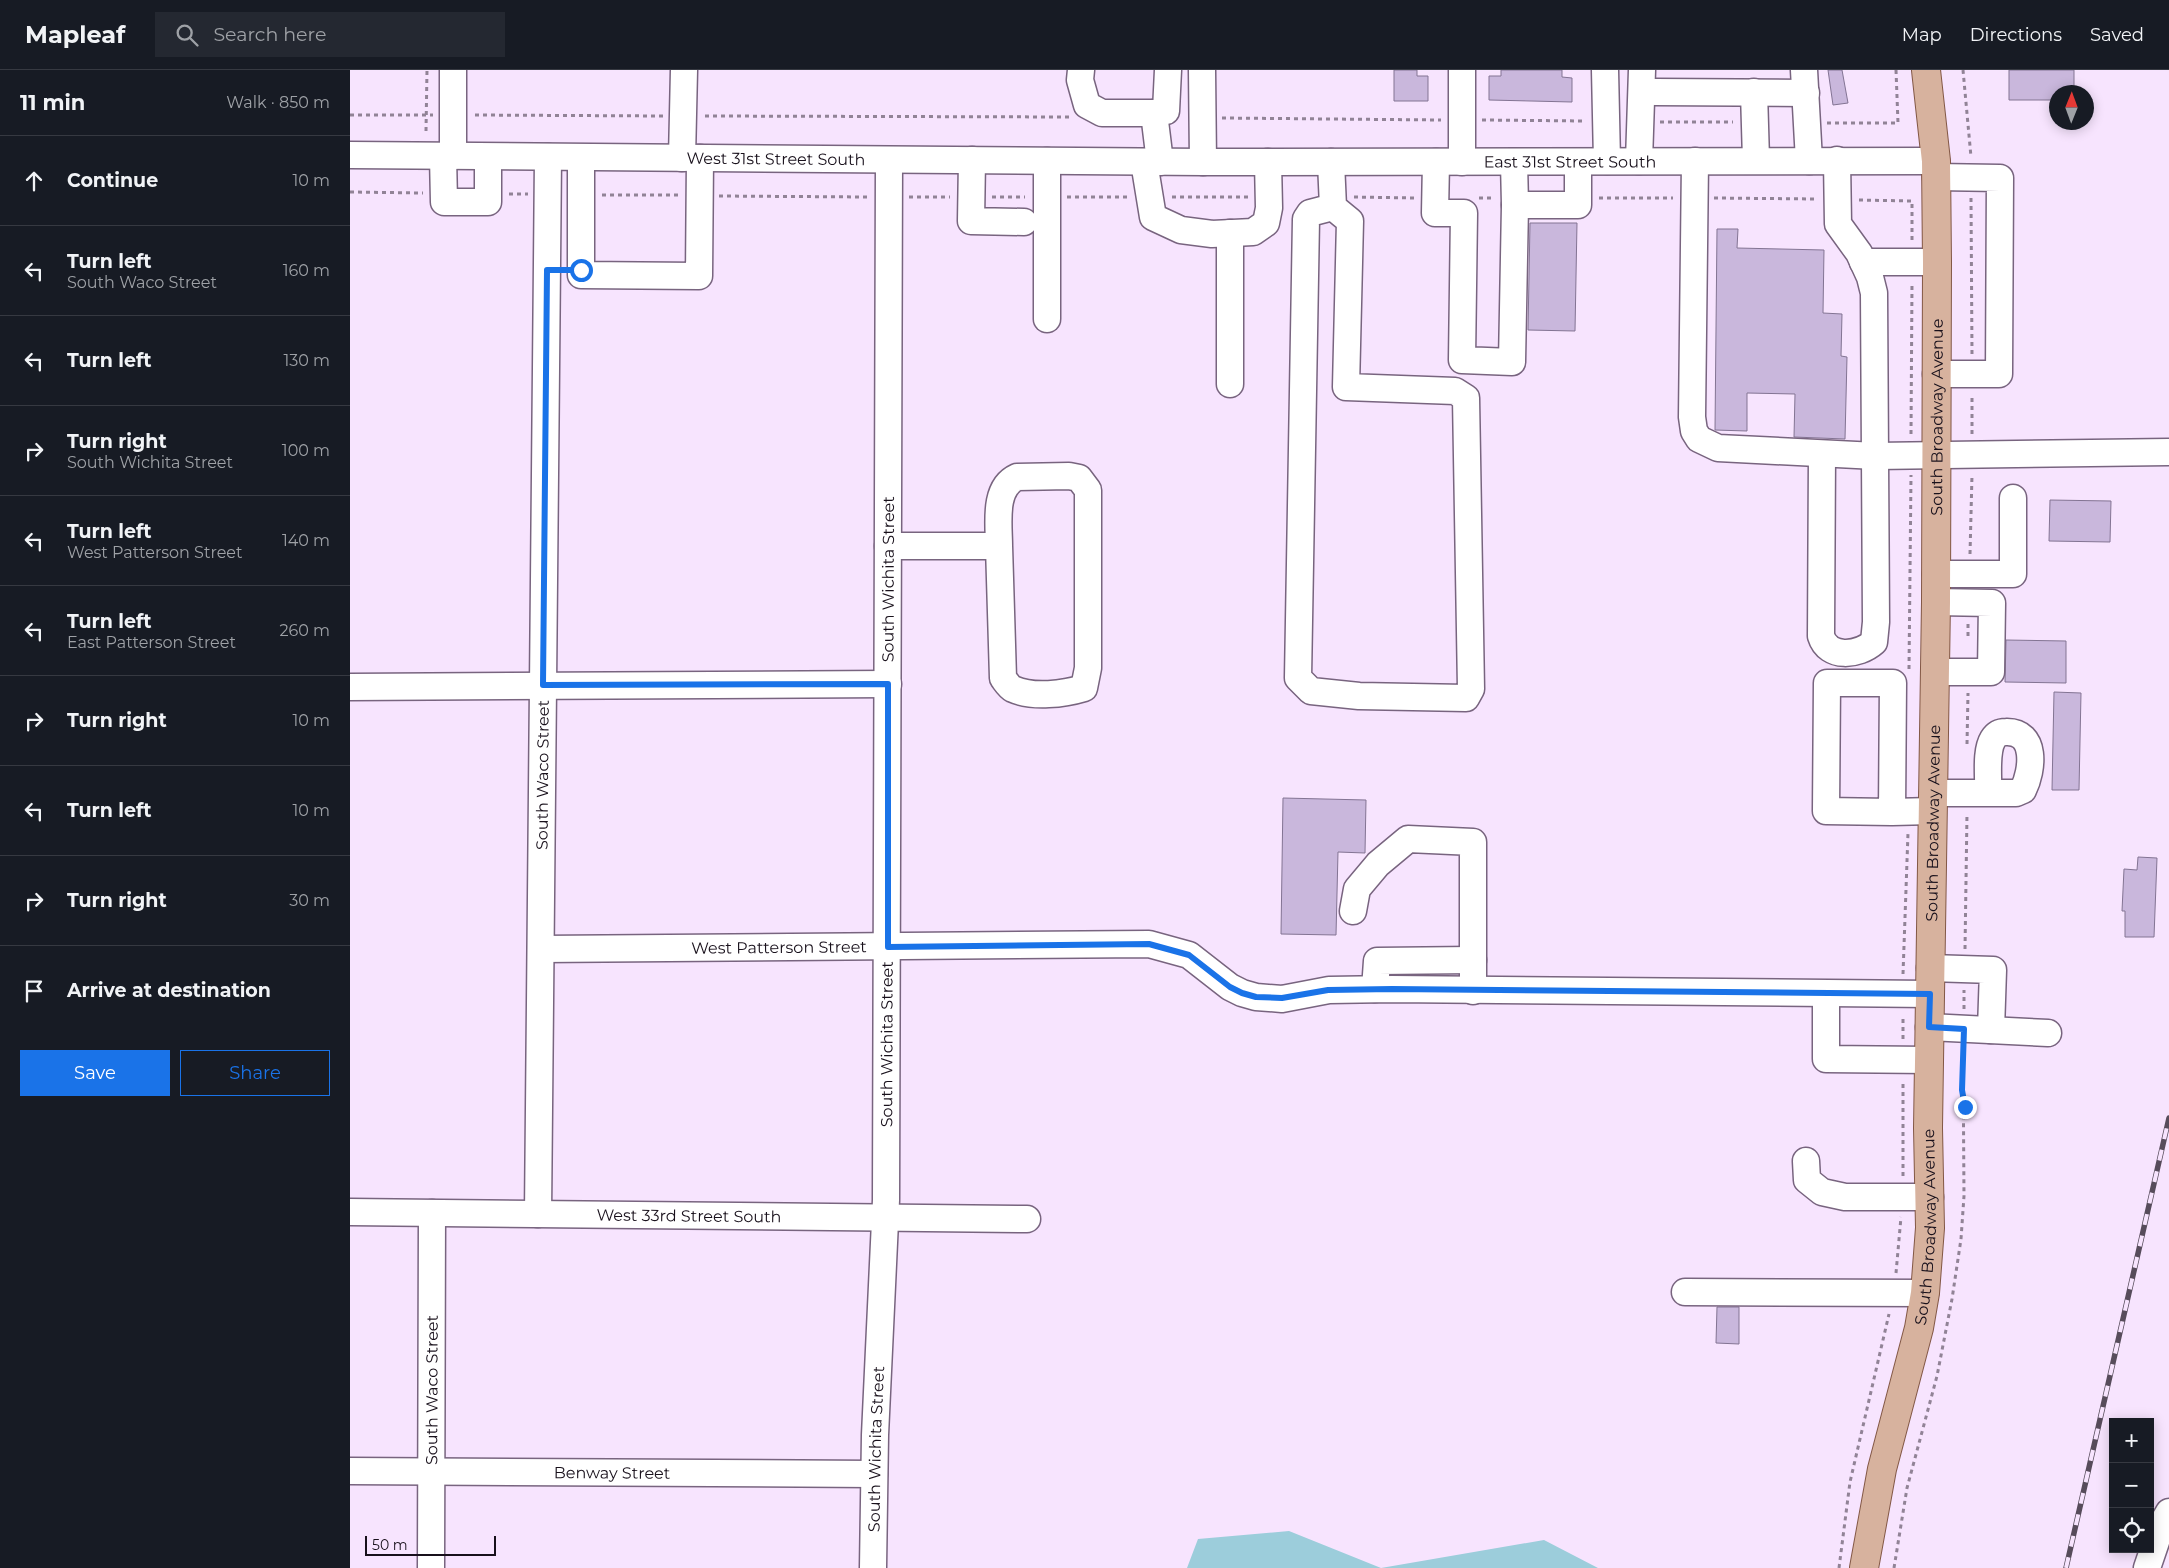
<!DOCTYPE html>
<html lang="en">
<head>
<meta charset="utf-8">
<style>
	:root { --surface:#171b24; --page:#242831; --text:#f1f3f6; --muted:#9ea1a6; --line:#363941; --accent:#1a73e8 }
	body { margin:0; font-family:Montserrat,sans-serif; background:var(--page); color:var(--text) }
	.controls { position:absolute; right:15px; bottom:15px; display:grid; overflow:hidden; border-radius:0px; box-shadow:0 2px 12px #0003 }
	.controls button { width:45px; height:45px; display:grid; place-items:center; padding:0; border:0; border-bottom:1px solid var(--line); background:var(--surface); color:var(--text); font:25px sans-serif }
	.compass { position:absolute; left:1699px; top:15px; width:45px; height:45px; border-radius:50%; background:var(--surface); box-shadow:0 2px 12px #0003; rotate:1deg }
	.scale { position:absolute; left:15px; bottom:12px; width:131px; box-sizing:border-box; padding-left:5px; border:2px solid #18101b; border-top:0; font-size:14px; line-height:18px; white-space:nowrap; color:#18101b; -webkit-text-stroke:4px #f7e4fe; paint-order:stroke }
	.stop { position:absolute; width:15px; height:15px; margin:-11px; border:4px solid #1a73e8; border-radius:50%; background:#fff }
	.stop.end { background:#1a73e8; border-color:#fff; box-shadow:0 1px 5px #0008 }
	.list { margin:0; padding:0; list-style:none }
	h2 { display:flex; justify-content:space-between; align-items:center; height:65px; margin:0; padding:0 20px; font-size:21px }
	h2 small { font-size:16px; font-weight:400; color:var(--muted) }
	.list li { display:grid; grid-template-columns:32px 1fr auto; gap:15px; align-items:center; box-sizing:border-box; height:90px; padding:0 20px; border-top:1px solid var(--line) }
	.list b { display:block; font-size:19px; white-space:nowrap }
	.list p { margin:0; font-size:16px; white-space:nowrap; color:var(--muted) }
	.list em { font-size:16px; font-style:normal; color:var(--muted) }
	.actions { display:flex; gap:10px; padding:15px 20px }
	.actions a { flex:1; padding:11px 0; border:1px solid var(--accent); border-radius:0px; text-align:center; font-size:18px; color:var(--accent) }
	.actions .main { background:var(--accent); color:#fff }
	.icon { flex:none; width:28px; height:28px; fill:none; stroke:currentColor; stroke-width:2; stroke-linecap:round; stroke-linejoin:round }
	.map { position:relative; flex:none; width:1819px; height:1498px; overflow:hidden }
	header { display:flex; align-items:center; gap:30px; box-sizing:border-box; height:70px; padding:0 25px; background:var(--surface); border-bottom:1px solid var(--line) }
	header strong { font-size:24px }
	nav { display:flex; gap:28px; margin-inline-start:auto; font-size:18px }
	.search { width:350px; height:45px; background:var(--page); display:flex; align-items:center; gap:12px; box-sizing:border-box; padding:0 18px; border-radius:0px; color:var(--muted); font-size:19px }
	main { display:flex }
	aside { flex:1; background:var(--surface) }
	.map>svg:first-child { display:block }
	.water { fill:#9ccddb }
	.building { fill:#c9b7dc; stroke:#837493 }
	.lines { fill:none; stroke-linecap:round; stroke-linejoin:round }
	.minor-casing { stroke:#78647f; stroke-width:29 }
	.major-casing { stroke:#835846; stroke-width:30 }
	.path { stroke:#918396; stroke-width:3; stroke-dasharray:4 4; stroke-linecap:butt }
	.minor { stroke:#fff; stroke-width:26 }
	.major { stroke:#d7b29e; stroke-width:28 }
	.rail-casing { stroke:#574c5b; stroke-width:5.5 }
	.rail { stroke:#f7e4fe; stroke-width:4; stroke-dasharray:11; stroke-linecap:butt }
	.route { stroke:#1a73e8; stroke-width:6 }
	.labels { text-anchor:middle; stroke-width:4; stroke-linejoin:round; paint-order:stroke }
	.street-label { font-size:16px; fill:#18101b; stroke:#f7e4fe }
</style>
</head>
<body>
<header>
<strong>Mapleaf</strong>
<div class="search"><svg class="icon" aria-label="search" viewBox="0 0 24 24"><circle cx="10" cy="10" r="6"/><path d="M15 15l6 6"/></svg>Search here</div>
<nav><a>Map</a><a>Directions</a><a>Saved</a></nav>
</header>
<main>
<aside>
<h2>11 min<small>Walk · 850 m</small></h2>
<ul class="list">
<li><svg class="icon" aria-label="ahead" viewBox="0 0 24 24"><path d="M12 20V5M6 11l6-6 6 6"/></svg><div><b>Continue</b></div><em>10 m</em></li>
<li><svg class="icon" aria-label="left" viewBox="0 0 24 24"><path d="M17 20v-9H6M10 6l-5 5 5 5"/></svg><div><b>Turn left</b><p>South Waco Street</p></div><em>160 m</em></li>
<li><svg class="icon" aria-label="left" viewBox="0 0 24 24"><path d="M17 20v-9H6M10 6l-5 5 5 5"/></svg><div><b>Turn left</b></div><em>130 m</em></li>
<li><svg class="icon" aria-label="right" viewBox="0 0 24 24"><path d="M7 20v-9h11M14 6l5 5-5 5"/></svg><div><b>Turn right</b><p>South Wichita Street</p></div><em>100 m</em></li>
<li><svg class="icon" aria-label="left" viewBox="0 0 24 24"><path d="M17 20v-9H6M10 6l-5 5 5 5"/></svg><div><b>Turn left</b><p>West Patterson Street</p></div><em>140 m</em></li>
<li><svg class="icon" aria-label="left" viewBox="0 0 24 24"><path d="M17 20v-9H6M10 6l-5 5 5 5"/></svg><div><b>Turn left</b><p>East Patterson Street</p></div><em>260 m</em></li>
<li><svg class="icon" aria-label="right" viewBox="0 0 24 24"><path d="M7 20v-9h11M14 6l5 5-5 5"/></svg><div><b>Turn right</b></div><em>10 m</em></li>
<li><svg class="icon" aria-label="left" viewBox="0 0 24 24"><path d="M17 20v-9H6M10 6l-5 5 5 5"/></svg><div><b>Turn left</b></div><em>10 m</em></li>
<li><svg class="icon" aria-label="right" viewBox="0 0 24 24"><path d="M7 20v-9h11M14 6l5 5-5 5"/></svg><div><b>Turn right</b></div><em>30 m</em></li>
<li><svg class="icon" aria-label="arrive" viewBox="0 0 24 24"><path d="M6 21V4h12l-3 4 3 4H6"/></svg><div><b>Arrive at destination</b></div></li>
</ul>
<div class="actions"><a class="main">Save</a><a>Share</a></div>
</aside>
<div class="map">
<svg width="1819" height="1498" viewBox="0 0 1819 1498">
	<rect width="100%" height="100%" fill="#f7e4fe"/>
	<path class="water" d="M939 1461 1031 1498 1194 1470 1248 1498H837L848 1469Z"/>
	<path class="building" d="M1044 0H1067V6H1078V31H1044Z
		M1151 0H1212V7L1222 8V32L1139 30V6H1151Z
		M1478 0H1492L1498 33 1483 35Z
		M1659 0H1724V22H1706V30H1659Z
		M1180 153H1227L1225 261 1178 260Z
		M1367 159H1388L1387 178 1474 180 1473 243 1492 244 1491 286 1497 287 1495 369 1444 367 1445 324 1397 323V361L1365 360Z
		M1700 430 1761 431 1760 472 1699 471Z
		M1656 570 1716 571V613L1655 612Z
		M1704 622 1731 623 1729 720H1702Z
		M933 728 1016 730 1015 783 988 782 986 865 931 864Z
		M1788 787 1807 788 1804 867H1775V841H1772L1774 799 1787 800Z
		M1367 1237H1389V1274L1366 1273Z"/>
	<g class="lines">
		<g class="minor-casing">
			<g id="minor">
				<path d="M731 0 730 10 737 35 752 43H804L810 92"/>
				<path d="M852 0 853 92"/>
				<path d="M1112 0V92"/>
				<path d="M1255 0 1257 91"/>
				<path d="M1454 0 1459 91"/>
				<path d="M1305 22 1456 23"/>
				<path d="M1404 22 1406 90"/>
				<path d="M804 43 816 41 818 0"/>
				<path id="s1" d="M0 85 853 92 1586 91"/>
				<path d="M93 86 94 132H138V87"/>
				<path d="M103 86V0"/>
				<path d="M231 88V205L349 206 350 88"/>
				<path d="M332 88 334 0"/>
				<path d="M622 90 621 151 674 152"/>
				<path d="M1289 91 1292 0"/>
				<path d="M1345 91 1342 347 1344 361 1349 369 1368 378 1526 386 1819 382"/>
				<path d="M794 92 803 147 831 160 862 164 903 162 916 153 919 138 918 92"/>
				<path d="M981 92 983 137 960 143 956 149 948 608 961 621 1009 626 1116 628 1121 619 1116 328 1105 321 996 317 1000 151 983 137"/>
				<path d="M1086 92 1085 143H1114L1112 290 1162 292 1165 135"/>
				<path d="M1164 92 1165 135H1228V92"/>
				<path d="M1586 107 1650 108 1649 304H1586"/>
				<path d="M1513 192H1587"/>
				<path d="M697 249V91"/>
				<path d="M880 314V163"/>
				<path d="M1472 385 1471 566C1478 589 1508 586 1524 572L1526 552 1524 223 1520 207 1509 183 1488 154 1487 90"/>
				<path d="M538 476H649C649 454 643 418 667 407L719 406 729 408 738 420V598L734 618C714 624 683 628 663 619 659 617 656 612 653 608L649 476"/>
				<path d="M1586 504H1663V428"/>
				<path d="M1585 602H1641L1642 533 1586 532"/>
				<path d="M0 617 538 614"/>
				<path d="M1583 723H1666L1673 720C1683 700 1687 661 1656 662 1651 662 1646 664 1643 669 1635 682 1639 707 1638 723"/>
				<path d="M1542 742 1476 741 1477 613H1543L1542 742 1582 741"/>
				<path d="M1003 841 1007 819 1028 794 1058 769 1123 772V921"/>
				<path id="s2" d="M191 879 799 874 839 885 880 917 892 923 906 927 932 929 979 920 1042 919 1580 924"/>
				<path d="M1580 898 1643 900 1641 960"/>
				<path d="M1025 919 1027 891 1123 890"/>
				<path d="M1476 924V989L1579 990"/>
				<path d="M1579 957 1698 963"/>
				<path d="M1456 1091 1457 1110 1472 1122 1495 1127H1580"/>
				<path id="s3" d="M0 1142 677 1149"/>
				<path id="s4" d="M188 1144 198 87"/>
				<path d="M1335 1222 1575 1223"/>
				<path id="s5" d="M0 1401 524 1404"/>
				<path id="s6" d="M81 1498 82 1143"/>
				<path id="s7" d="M523 1498 525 1365 536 1130 539 90"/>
				<path d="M1797 1498 1812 1454 1819 1442"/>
			</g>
		</g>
		<g class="major-casing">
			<g id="major">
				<path id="s8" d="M1514 1498 1532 1399 1569 1258 1575 1223 1580 1158 1578 1058 1586 532 1587 192 1586 91 1576 0"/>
			</g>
		</g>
		<path class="path" d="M1613 0 1621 87
			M0 45H83
			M125 45 313 46
			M355 46 721 47
			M872 48 1091 50
			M1132 50 1236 51
			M1310 52H1383
			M1477 53H1548L1546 0
			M76 61 77 0
			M0 122 73 123
			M159 124H178
			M252 125H330
			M369 126 518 127
			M559 127H600
			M642 127H675
			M717 127H778
			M822 127H898
			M1004 127 1065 128
			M1129 128H1145
			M1249 128H1323
			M1364 128 1468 129
			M1621 128 1622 284
			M1509 130 1562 131V172
			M1561 364 1562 213
			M1622 364V325
			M1620 484 1622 405
			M1618 566V553
			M1559 599 1561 405
			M1617 674 1618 623
			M1615 879 1617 743
			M1553 904 1558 763
			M1614 939V920
			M1553 969V945
			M1553 1106V1010
			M1546 1203 1551 1147
			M1489 1498 1500 1412 1539 1244
			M1544 1498 1557 1418 1587 1306 1602 1229 1611 1169 1614 1126 1613 980"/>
		<use href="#minor" class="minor"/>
		<use href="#major" class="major"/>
		<g class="rail-casing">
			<path id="rail" d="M1716 1498 1819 1048"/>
		</g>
		<use href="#rail" class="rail"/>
	</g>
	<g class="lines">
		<path class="route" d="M231 200H197L193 615 538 614V877L799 874 839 885 880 917 892 923 906 927 932 928 978 920 1042 919 1580 924 1579 957 1614 959 1612 1020 1615 1037"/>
	</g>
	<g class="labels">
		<g class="street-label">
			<text dy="6" stroke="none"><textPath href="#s1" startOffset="426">West 31st Street South</textPath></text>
			<text dy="6" stroke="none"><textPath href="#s1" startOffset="1220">East 31st Street South</textPath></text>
			<text dy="6" stroke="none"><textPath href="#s8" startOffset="1158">South Broadway Avenue</textPath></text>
			<text dy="6" stroke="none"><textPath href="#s7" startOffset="989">South Wichita Street</textPath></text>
			<text dy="6" stroke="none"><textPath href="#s4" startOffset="439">South Waco Street</textPath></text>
			<text dy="6" stroke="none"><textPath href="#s8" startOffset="752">South Broadway Avenue</textPath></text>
			<text dy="6" stroke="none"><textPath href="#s2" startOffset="238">West Patterson Street</textPath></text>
			<text dy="6" stroke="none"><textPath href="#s7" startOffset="524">South Wichita Street</textPath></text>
			<text dy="6" stroke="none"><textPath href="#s3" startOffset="339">West 33rd Street South</textPath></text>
			<text dy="6" stroke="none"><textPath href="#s8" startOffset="348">South Broadway Avenue</textPath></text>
			<text dy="6" stroke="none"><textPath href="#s6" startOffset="178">South Waco Street</textPath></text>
			<text dy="6" stroke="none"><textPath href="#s7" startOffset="119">South Wichita Street</textPath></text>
			<text dy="6" stroke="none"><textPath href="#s5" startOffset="262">Benway Street</textPath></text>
		</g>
	</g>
</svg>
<div class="controls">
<button>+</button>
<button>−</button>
<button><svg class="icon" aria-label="locate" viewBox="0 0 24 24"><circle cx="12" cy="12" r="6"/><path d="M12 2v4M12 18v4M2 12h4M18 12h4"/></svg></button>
</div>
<svg class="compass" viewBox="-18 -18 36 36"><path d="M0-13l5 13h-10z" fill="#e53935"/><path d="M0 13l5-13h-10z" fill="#9ea1a6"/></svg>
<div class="scale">50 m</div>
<div class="stop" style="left:231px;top:200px"></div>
<div class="stop end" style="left:1615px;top:1037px"></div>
</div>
</main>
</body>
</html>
